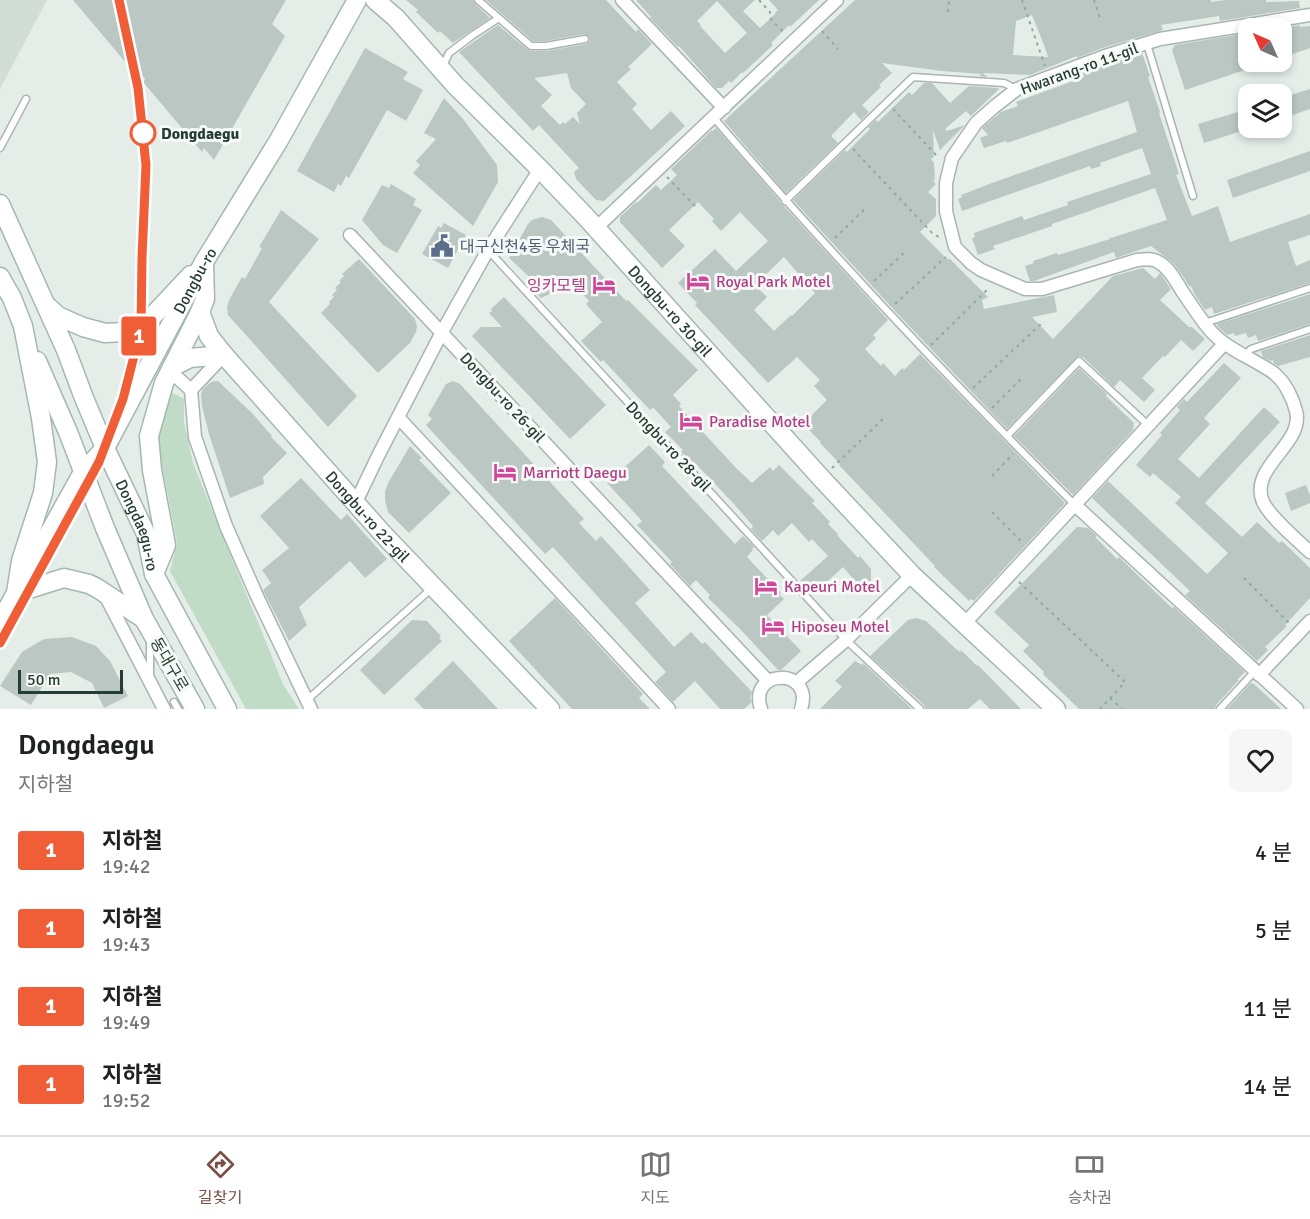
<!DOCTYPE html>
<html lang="ko">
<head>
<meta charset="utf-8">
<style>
  :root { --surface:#fff; --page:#f6f6f6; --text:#202124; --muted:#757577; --line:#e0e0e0; --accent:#794e44 }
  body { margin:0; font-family:Signika,"Noto Sans KR",sans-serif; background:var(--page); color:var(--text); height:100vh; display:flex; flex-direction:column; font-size:22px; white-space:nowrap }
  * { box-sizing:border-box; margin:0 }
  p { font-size:20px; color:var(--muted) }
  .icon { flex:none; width:33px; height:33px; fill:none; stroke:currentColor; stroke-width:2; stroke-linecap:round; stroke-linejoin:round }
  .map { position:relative; height:709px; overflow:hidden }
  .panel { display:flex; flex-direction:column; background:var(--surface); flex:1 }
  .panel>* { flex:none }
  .badge { padding:0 12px; border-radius:4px; font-size:21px; line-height:39px }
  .needle { width:39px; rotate:315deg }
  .buttons { position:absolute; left:1238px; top:18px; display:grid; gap:12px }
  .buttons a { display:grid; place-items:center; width:54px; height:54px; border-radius:12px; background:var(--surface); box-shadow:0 3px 9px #0003; font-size:30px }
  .scale { position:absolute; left:18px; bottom:15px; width:105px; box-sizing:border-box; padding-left:6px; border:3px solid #263d36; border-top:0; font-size:16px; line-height:21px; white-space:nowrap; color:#263d36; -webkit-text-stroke:4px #f6faf7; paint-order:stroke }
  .map>.badge { position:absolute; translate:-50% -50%; box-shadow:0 0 0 3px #fff }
  .round { display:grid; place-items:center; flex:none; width:63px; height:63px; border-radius:12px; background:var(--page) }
  .summary { display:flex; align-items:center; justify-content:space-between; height:102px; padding:0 18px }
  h1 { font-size:28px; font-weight:600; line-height:45px }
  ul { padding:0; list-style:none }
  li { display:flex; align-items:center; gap:18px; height:78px; padding:0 18px }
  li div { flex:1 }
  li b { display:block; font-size:22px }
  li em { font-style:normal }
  li .badge { min-width:66px; font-weight:700; text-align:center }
  .dock { display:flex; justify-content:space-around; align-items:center; height:84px; border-top:2px solid var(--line); background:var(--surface); font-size:16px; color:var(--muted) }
  .dock a { display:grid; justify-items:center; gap:3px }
  .dock .on { color:var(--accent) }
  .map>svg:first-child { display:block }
  .built { fill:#d3ddd8 }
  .green { fill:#c0dcc7 }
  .building { fill:#bbc7c2; fill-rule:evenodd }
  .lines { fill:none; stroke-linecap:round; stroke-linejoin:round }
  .lane-casing { stroke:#a8b5b0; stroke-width:9 }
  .street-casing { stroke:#a8b5b0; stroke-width:15 }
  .secondary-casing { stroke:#a5b8b0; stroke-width:21 }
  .path { stroke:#89ada1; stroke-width:2; stroke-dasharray:3 4.5; stroke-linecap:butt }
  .lane { stroke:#fff; stroke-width:6 }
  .street { stroke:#fff; stroke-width:12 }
  .secondary { stroke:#fff; stroke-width:18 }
  .line-casing { stroke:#fff; stroke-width:14 }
  .line { stroke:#ef5e37; stroke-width:9 }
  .stop-dot { fill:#fff; stroke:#ef5e37; stroke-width:3 }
  .labels { text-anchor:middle; stroke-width:6; stroke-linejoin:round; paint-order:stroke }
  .street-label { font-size:16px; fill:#263d36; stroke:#f6faf7 }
  .stop-label { font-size:16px; font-weight:bold; fill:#263d36; stroke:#f6faf7; text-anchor:start }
  .service-label { font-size:16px; fill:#4e5e75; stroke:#f6faf7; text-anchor:start }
  .hotel-label { font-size:16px; fill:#b23c85; stroke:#f6faf7; text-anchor:start }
</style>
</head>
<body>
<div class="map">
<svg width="1310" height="709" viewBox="0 0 1310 709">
  <rect width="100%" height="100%" fill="#e5ede9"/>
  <!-- built -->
  <path class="built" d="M0,0H47L0,89Z"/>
  <!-- green -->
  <path class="green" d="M171,392L184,399V422L193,463L283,684L299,709H246L170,571L177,543L157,440Z"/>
  <!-- building -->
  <path class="building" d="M73,0H286L272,24L285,36L214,160L204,148L202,152L143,82L145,79L129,61L127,64Z
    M406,0H473L475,4L490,18L453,43L440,31L438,33L416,12L418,10Z
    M486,0H606L636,32L638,29L652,44L628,67L631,69L617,82L637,104L632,109L651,130L671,111L685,126L604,201L596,200L576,179L574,172L579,168L539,125L533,131L459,52L498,25L528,50L531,51H547L586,44L590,41L589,36L584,34L546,41H533ZM567,73L571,88L586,104L577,113L580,124L573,117L565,124L563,122L560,125L541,106L552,95L534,78Z
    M636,0H755L743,11L760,28L776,13L775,12L778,10L769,0H819L790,27L789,25L771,43L773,45L743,73H741L731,83L729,81L722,88H716L679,46L678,47L650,18L651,17ZM717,1L747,33L725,53L700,26L701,25L697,21Z
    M855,0H1211V2L1225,0H1266V2L1299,1L1300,8L1220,21L1219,16L1161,25L1163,30L1102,48L1077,58V56L1030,75L983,73L987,77L979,76L982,74L942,71L882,63L892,73L879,85L881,87L862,105L869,112L861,120L854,112L831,136L838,143L786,193L724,121ZM1032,15L1044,45L1048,57L1013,55L1016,21Z
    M1300,25V27L1310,26V48L1281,58V28Z
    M1248,33V69L1185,90L1172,50L1175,45Z
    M365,48L408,72L403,79L423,90L406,121L387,110L349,178L346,176L341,186L338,184L334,192L297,171Z
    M1142,53L1150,76L1148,77L1160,112L1159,113L1179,174L1176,175L1192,216L1218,206L1230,242L1310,214V235L1288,242L1296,266L1310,260V283L1214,314L1212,307L1205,310L1195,295L1191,286H1189L1183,276L1173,263L1151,246L1116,258L1114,252L1034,281H1030L1025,266L1034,263L1033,261L1057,253L1058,255L1110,239L1109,236L1111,238L1167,220L1155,188L1052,224V226L993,246L995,249L978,255L972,238L975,237L974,233L1022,216L1024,220L1068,205L1067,202L1151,174L1142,148L1100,163L1101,166L1091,169L1090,166L962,211L958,199L962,197L961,195L992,183L1137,132L1128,101L1007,143L1006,141L984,148L980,138L988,135L982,128L1001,112L1018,106L1016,102L1084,77L1083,73Z
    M924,83H932L950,103L969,86L998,88L999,89L971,116L966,111L945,129L947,131L965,125L940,150L933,130L934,157L931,159L934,163L935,179L933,181L936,184L928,192L936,199V216L920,232L948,260L949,258L988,297L982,300L984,309L1054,295L1057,312L1032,317L1053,339L1113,276L1143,268L1155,279L1160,273L1171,289L1160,300L1189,327H1192L1205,339L1193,351L1181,340L1165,357L1163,356L1142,378L1155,390L1144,402L1120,380L1114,387L1083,357L1078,356L1007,429L895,311L793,200L845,150L847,152L870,129L868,127L876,120L878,122L909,92L912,95Z
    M1310,89V109L1281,119V98Z
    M444,98L463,119L497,165L498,182L473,226L413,173L420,165L416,161L436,139L424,133Z
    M1248,109V129L1204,143L1198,124Z
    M716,128L780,201L781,204L784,206L888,320L873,335L876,338L865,349L881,366L883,363L895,376L902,368L904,370L920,354L1065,503L974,601L971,599L969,601L934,567L935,566L839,465L840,464L820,443L821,442L803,424L827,400L814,386L820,380L797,357L768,383L695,305L697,303L678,283L715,249L736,271L768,241L740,212L721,231L712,221L714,219L698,202L669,230L685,246L662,268L620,222V217L636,202L637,203L656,185L661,190L677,175L671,169L712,130L713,131ZM784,257L815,293L792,316L791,315L774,331L754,310L767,297L755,285Z
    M1310,151V171L1233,198L1227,180Z
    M391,184L416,199L413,205L422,210L397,253L383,245L362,220L382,185L389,188Z
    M281,210L319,239L269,302L357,396L328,427L228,315L227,308L229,300L242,277L245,279L262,248L259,247Z
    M542,217L551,220L626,301L628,300L698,370L673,395L681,404L679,406L736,468L752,483L770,467L773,471L779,465L815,501L812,503L830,522L828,524L838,534L837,535L858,558L860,556L871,569V581L862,589L843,567L813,595L800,581L828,556L812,539L809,542L792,523L778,536L773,530L762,541L751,529L753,526L734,504L697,465L692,461L690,462L681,452L683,450L665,432L671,427L653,407L650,410L603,360L601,362L581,341L602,322L586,304L589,301L567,277L550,294L541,298L533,291L538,285L509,258L528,224L532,220Z
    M444,223L466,235L448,268L422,254L438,226L441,228Z
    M359,259L415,319L417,326L416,332L410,343L378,373L321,313L330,304L329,302L334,297L332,295L337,290L335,288L341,282L339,281L344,276L342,274Z
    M1310,294V324L1258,341L1256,335L1248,338L1246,333L1235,336L1234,333L1227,335L1218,327L1217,324Z
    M504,297L606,405L570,439L472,336L481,327H502L489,313L492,311L491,309Z
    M1310,335V357L1278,366L1274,363L1273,360L1270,361L1263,357L1261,351Z
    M1224,363L1241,378L1204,418L1210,424L1178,459L1199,478L1264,407L1280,422L1205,503L1242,537L1257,522L1279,543L1282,541L1310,568V598L1285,625L1287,626L1265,647L1268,650L1257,661L1185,595L1190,591L1092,498L1108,481L1207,574L1228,553L1175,503L1181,497L1153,473L1150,477L1136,465L1162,435L1160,433L1180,410L1177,407L1184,399L1187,402Z
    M1079,368L1107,394L1106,396L1134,423L1133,430L1073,495L1014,436Z
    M218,381L253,414L272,436L271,437L287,453L263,477L264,484L230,498L209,434L202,406L201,394L203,389L211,382Z
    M453,381L460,384L584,519L579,523L596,541L601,536L650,590L635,603L674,647L691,632L702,644L705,642L752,692L750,698L752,702L744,709H720L695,681L673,702L655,682L666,672L553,547L545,554L426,425L432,419L428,415L446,384Z
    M649,445L665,462L662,466L735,544L743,536L754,547L752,549L753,550L747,557L781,593L779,594L784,599L767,615L801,651L781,670H778L741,630L708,598L710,595L696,580L690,586L670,564L672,562L637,525L642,521L607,483Z
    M410,446L422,458L419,460L451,493L409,533L388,512L385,500V492L388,483Z
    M301,478L341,520L347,514L387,559L365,578L350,561L299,607L307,625L289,641L263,590L271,583L262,570L289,548L260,516Z
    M1306,485L1310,495V503L1291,511L1285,493Z
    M1077,527L1088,528L1097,536L1095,537L1117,559L1119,557L1172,608L1174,607L1245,672L1237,680H1239L1216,705L1215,709H1079L1043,674L1044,672L1023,651L1029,645L994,612Z
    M555,598L643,694L639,698L650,709H572L509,641Z
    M916,618L926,621L955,648L960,652L961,650L977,666L978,665L1021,709H990L980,699L968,709H925L924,705L870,656L908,620Z
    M412,620L427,621L441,636L439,638L442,641L384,695L360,670Z
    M72,637L96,646L110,661L128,696L104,708L92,683L71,672L50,674L31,705L0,686L22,652L44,639Z
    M453,661L498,709H424L414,699Z
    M855,661L862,665L863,663L912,709H820L842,687L835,681Z
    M1251,683L1254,684L1281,709H1227Z"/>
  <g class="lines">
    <!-- lane casing -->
    <g class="lane-casing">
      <path id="lane" d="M478,0L531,46H546L585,39
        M1147,44L1193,196
        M443,66L449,53L473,35L499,18
        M714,118C829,252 950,380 1075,505
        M0,148L26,99
        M785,201L913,77L1004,83L1016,89
        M488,250L846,640L920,709
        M1205,323L1310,288
        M1245,355L1251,349L1310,329
        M1007,436L1079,361L1148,425
        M150,674V643
        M307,700L431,589
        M174,702L178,709
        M1220,709L1255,671"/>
    </g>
    <!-- street casing -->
    <g class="street-casing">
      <path id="street" d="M622,0L724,108
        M1310,15L1160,39L1105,56L1017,89L994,107L976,123L952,158L946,183V211L955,247L971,263L981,270L1025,289H1042L1137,260C1145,259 1153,258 1160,263C1170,269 1176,281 1182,291C1191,304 1199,317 1209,329C1223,346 1243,354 1261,365C1266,368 1272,371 1276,375C1286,384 1293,399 1296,411C1305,444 1248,467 1263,502C1271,518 1296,539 1310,552
        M596,228L837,0
        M350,235L768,681
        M224,355L191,390L195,437L226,526L257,596L311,709
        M170,371L191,390
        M398,417L669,709
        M356,502L379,454L442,332L488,250L540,169
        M1075,505L1297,709
        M105,595L164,709
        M965,623L1224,344
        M1259,675L1310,621
        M796,683L846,640L912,575
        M761,709C747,668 815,667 801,709"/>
    </g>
    <!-- secondary casing -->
    <g class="secondary-casing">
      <g id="secondary">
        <path id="s1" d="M375,0L396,18L455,85L540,169L586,217L822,479L912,575L1056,709"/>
        <path id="s2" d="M0,204L66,350L84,398L105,448L146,534L154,574L227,709"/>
        <path d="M0,277L12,298L23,326L41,418L47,462L43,493L21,561L16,593L64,578L89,584L97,588L144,619"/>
        <path d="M47,306L58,316L83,327L105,333L124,332L147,322L191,275"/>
        <path id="s3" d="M200,312L209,336L224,355L383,534L550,709"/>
        <path d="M37,361L68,432L105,528L144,619L195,709"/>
        <path d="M172,367L190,358L224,355"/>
        <path d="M154,574L166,545L152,470L149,436L164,383L200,312L205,299L204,264"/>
        <path id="s4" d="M0,622L83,472L105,448L204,262L279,140L357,0"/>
      </g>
    </g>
    <!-- path -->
    <path class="path" d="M759,0L770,12V18L784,33
      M1022,0L1045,66
      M1094,0L1100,18
      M948,12L949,0
      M822,31L838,49
      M893,109L938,157
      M853,149L933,234L939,237
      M667,177L695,206
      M835,238L865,209
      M874,281L907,250
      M895,304L946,257
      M931,345L989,288
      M973,388L1044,321
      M992,408L1021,379
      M832,468L885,417
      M992,476L1013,454
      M992,512L1023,543
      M1244,578L1289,623
      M1019,582L1125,682L1100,709
      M1110,698L1122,709"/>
    <!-- lane -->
    <use href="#lane" class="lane"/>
    <!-- street -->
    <use href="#street" class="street"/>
    <!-- secondary -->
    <use href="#secondary" class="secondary"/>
  </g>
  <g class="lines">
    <!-- line casing -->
    <g class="line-casing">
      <path id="line" d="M0,643L99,462L123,399L141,329L142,258L146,165L138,88L119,0"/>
    </g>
    <!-- line -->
    <use href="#line" class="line"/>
  </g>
  <!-- icons -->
  <defs>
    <g id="civic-bare" transform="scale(1.8)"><path d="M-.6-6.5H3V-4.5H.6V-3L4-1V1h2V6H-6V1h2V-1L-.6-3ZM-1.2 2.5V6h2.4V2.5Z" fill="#5c6f8a" stroke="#f6faf7" stroke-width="2.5" paint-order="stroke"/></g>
    <g id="hotel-bare" transform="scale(1.8)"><path d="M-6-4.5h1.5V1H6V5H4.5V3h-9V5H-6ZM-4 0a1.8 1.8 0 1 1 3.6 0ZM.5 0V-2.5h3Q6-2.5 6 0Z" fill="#d1479c" stroke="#f6faf7" stroke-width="2.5" paint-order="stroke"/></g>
  </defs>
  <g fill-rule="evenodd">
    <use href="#civic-bare" x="442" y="246"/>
    <use href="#hotel-bare" x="698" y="281"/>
    <use href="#hotel-bare" x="604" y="285"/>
    <use href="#hotel-bare" x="691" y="421"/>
    <use href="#hotel-bare" x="505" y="472"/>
    <use href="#hotel-bare" x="766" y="586"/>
    <use href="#hotel-bare" x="773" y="626"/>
  </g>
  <!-- markers -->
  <circle class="stop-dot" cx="143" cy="133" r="12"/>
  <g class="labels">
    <!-- street labels -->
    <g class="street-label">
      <text transform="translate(1079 68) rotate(-20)" y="6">Hwarang-ro 11-gil</text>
      <text dy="6" stroke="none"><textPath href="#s4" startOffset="394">Dongbu-ro</textPath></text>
      <text dy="6" stroke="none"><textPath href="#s1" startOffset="429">Dongbu-ro 30-gil</textPath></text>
      <text transform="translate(503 397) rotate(47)" y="6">Dongbu-ro 26-gil</text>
      <text transform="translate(669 446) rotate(47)" y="6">Dongbu-ro 28-gil</text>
      <text dy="6" stroke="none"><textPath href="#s3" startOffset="266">Dongbu-ro 22-gil</textPath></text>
      <text dy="6" stroke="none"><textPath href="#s2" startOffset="350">Dongdaegu-ro</textPath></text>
      <text transform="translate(170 664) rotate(60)" y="6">동대구로</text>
    </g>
    <!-- stop labels -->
    <g class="stop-label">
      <text x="161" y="139">Dongdaegu</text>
    </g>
    <!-- service labels -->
    <g class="service-label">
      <text x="460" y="252">대구신천4동 우체국</text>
    </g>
    <!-- hotel labels -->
    <g class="hotel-label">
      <text x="716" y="287">Royal Park Motel</text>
      <text x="586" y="291" text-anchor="end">잉카모텔</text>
      <text x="709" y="427">Paradise Motel</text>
      <text x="523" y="478">Marriott Daegu</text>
      <text x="784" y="592">Kapeuri Motel</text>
      <text x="791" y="632">Hiposeu Motel</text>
    </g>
  </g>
</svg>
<div class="buttons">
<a><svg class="needle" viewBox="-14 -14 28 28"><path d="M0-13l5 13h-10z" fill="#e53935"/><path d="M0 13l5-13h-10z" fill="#757577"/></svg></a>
<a><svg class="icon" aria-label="layers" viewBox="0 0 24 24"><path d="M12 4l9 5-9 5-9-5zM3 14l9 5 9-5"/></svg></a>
</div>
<div class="scale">50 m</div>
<b class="badge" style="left:139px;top:336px;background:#ef5e37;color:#fff">1</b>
</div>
<section class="panel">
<div class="summary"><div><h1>Dongdaegu</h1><p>지하철</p></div><a class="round"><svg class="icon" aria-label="heart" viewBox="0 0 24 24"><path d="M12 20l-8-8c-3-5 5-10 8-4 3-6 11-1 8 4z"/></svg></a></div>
<ul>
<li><span class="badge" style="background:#ef5e37;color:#fff">1</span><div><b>지하철</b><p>19:42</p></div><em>4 분</em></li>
<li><span class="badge" style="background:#ef5e37;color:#fff">1</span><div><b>지하철</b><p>19:43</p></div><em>5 분</em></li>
<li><span class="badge" style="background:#ef5e37;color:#fff">1</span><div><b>지하철</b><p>19:49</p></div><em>11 분</em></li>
<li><span class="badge" style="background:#ef5e37;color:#fff">1</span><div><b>지하철</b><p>19:52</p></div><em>14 분</em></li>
</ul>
</section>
<nav class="dock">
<a class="on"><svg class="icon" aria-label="directions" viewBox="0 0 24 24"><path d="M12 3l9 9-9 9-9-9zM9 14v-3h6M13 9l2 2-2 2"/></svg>길찾기</a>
<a><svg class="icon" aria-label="map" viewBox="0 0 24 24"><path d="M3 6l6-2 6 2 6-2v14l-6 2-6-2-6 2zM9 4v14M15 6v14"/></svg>지도</a>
<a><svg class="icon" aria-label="tickets" viewBox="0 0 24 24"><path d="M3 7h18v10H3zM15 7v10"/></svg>승차권</a>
</nav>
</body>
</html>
